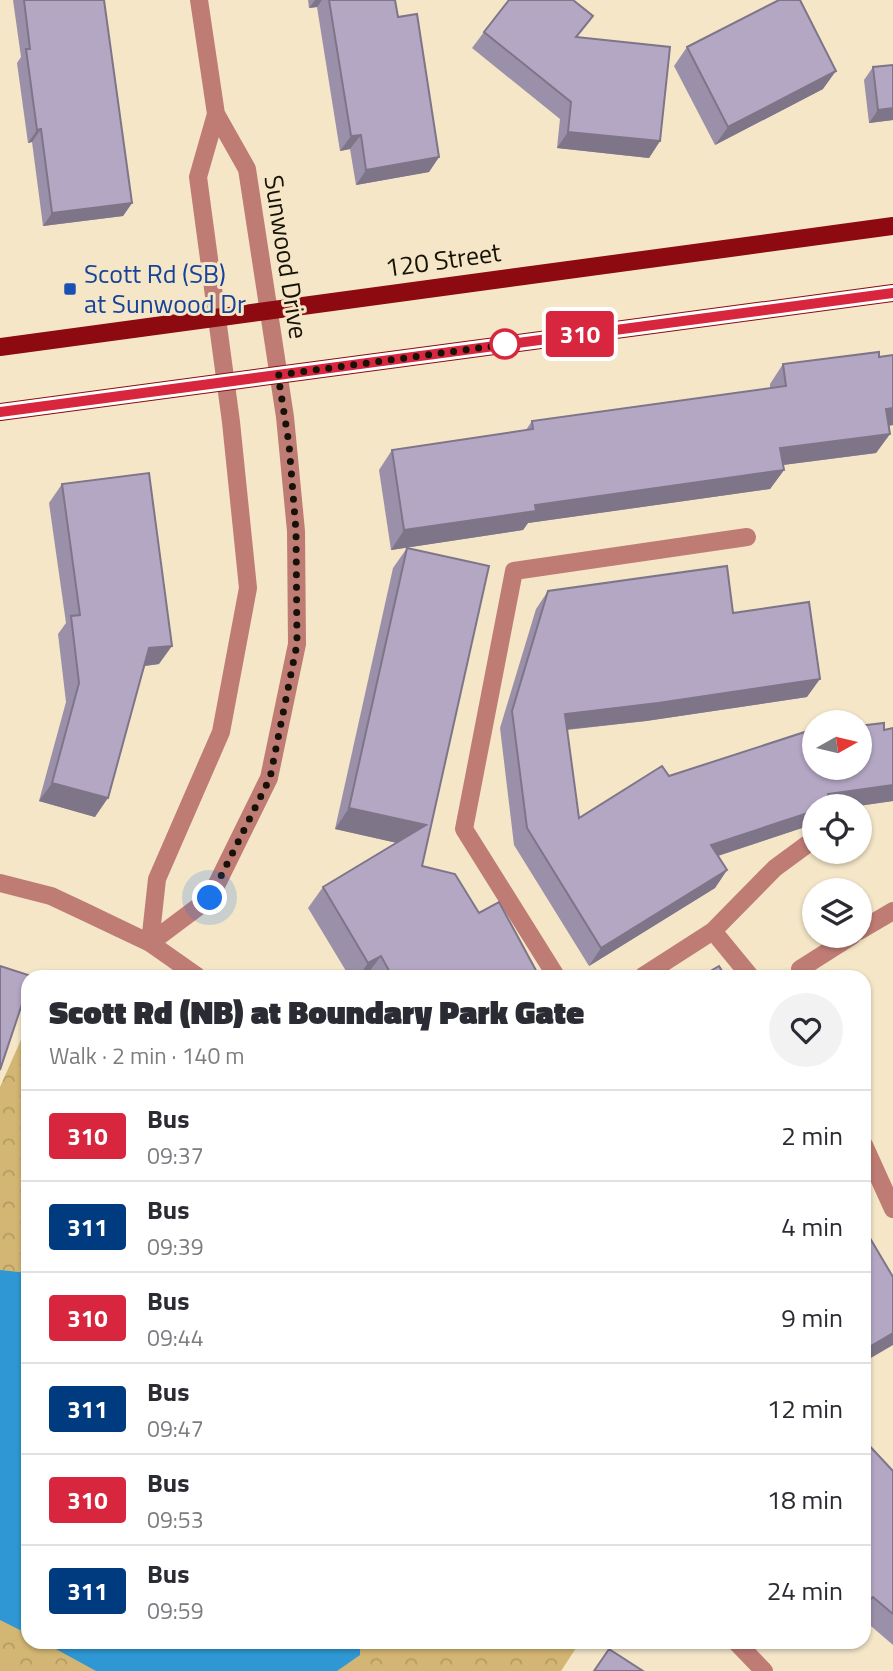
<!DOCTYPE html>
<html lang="en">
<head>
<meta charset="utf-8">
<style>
  :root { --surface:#fff; --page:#f2f2f3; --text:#2b2b33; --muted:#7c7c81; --line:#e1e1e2 }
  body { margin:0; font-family:"Titillium Web",sans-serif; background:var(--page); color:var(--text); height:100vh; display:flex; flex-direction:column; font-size:26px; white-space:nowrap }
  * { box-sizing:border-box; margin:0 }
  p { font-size:23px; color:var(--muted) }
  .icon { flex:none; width:38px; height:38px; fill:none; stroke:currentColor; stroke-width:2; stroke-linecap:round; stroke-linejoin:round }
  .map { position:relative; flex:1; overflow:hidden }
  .side { position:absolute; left:21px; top:970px; width:850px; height:679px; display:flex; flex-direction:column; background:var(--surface); border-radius:21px; box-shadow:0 2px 5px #0004 }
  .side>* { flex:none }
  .badge { padding:0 14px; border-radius:5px; font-size:24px; line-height:46px }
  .needle { width:46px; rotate:82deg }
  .buttons { position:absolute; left:802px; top:710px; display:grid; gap:14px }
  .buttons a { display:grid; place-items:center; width:70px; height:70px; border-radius:50%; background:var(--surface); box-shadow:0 2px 5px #0004; font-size:35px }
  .you { position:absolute; width:35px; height:35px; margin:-18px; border:5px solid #fff; border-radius:50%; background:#1a73e8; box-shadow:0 0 0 10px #1a73e833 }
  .map>.badge { position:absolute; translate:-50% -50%; box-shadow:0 0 0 4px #fff }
  .round { display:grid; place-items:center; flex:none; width:74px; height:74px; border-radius:37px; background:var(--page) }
  .summary { display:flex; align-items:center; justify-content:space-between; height:119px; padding:0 28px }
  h1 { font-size:33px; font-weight:800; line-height:52px }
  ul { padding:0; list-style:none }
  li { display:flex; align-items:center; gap:21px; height:91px; padding:0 28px; border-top:2px solid var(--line) }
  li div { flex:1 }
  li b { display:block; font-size:26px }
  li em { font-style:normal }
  li .badge { min-width:77px; font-weight:700; text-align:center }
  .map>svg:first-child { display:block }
  .park { fill:url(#park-crowns) }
  .water { fill:#2f98d4 }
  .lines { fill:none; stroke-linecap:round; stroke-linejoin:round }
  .minor { stroke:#bf7c74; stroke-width:18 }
  .major { stroke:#8d0a10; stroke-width:18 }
  .wall { fill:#9b90a9 }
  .shaded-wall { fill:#7e7589 }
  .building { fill:#b4a7c4; stroke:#7e7589; stroke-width:2 }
  .line-casing { stroke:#fff; stroke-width:16 }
  .line { stroke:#d7263d; stroke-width:10 }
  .walk { stroke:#171208; stroke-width:7; stroke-dasharray:0 12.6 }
  .transit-dot { fill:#1a4fb4; stroke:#f4e6c7; stroke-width:2.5 }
  .stop-dot { fill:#fff; stroke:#d7263d; stroke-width:3.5 }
  .labels { text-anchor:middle; stroke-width:6; stroke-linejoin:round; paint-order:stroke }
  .street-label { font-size:26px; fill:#171208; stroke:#f4e6c7 }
  .transit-label { font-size:26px; fill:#164399; stroke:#f4e6c7; text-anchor:start }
</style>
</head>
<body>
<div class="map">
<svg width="893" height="1671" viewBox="0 0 893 1671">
  <defs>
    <pattern id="park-crowns" width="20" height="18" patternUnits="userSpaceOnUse" patternTransform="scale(1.75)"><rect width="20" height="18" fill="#d3b673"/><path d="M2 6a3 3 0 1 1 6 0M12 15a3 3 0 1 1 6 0" fill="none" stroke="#b49b62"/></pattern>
  </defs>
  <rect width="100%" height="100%" fill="#f4e6c7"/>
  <!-- park -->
  <path class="park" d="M28,1024V1642H580L561,1671H0V1087Z"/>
  <!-- water -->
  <path class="water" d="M0,1270L28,1273V1634L0,1620Z
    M43,1642H360V1655L337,1671H96Z"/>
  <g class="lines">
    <!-- minor -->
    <path class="minor" d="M0,883L51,896L83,911L150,943L197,976
      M713,931L750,976
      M859,931L893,911
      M150,943L210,898L269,778L297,644L296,531L285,417L247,169L216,114L199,0
      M150,943L157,879L221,732L248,588L231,422L198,177L216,114
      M800,969L852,936
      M556,976L464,829L514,571L747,537
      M643,976L713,931L775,868L809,843
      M864,1145L893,1209
      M736,1642L764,1671"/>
    <!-- major -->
    <path class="major" d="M0,347L893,226
      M0,412L893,293"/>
  </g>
  <!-- wall -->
  <path class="wall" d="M13,0H104L132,203L123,216L43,226L32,142L28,143L17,63L21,57Z
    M308,0H395L398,17L439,157L429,172L356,185L350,149L340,151L317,7L309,8Z
    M484,32L578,37L660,141L649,158L557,148L560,119L472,48Z
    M687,47L823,89L715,145L674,66Z
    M873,67L893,120L869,123L864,80Z
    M893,355V425L889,426L890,434L876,453L783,465L784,470L770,489L528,523L523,530L391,550L379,470L392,450L526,430L532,421L770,388V384L783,364Z
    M62,484L159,664L145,666L95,817L39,801L66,702L58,634L66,623L49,503Z
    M407,548L422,866L479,913L539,976H349L308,908L323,887L397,843L335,829L393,568Z
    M548,591L733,613L807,697L646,721L567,730L579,818L669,776L814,768L884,730L893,728V801L851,807H814V824L718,856L727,870L715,888L589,966L514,845L500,728L536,609Z
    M864,1440L893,1471V1645L864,1620Z"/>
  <!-- shaded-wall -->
  <path class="shaded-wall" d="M315,0H322L317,7L309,8Z
    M836,71L823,89L715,145L728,127Z
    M893,108V120L869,123L878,110Z
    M41,129L32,142L28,143L37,130Z
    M568,132L660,141L649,158L557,148Z
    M361,135L350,149L340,151L351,136Z
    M439,157L429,172L356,185L366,170Z
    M132,203L123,216L43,226L52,213Z
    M893,408V425L873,428L886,409Z
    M890,434L876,453L767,467L780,448Z
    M784,470L770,489L528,523L523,530L391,550L404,530L535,505Z
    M172,646L159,664L136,667L149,648Z
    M820,679L807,697L646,721L552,731L565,714Z
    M52,783L108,798L95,817L39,801Z
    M893,785V801L851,807H819L828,794Z
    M349,808L426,825L411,846L335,829Z
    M814,811V824L699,862L711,845Z
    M727,870L715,888L589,966L601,948Z
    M381,956L366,976H359L368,963Z
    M893,1333V1345L864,1362V1350Z"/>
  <!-- building -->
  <path class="building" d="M24,0H104L132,203L52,213L41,129L37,130L26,49H30Z
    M329,0H395L398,17L417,14L439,157L366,170L361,135L351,136Z
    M509,0H573L593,16L576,37L670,47L660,141L568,132L571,102L484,32Z
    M779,0H800L836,71L728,127L687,47Z
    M893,65V108L878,110L873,67Z
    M879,352V357L893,355V408L886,409L890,434L780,448L784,470L535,505L536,511L404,530L392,450L533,429L532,421L786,386L783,364Z
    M149,473L172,646L149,648L108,798L52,783L79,683L71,616L80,615L62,484Z
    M407,548L489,566L422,866L455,874L479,913L499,902L539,976H392L381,956L368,963L323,887L426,825L349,808Z
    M727,566L733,613L809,602L820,679L658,703L565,714L579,818L662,766L669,776L814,729V768H859V726L884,723V730L893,728V785L828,794L832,805L826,807H814V811L711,845L727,870L601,948L527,828L512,711L548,591Z
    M0,966L31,976H28V986L0,1070Z
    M719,966L725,976H702Z
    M864,1228L893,1277V1333L864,1350Z
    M864,1440L893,1471V1614L873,1597L864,1605Z
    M609,1649L643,1671H594Z"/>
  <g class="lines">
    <!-- line casing -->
    <g class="line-casing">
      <path id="line" d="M0,412L893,293"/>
    </g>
    <!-- line -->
    <use href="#line" class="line"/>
    <!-- walk -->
    <path class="walk" d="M210,898L270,778L297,644L296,531L289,444L278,375L509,344H505"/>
  </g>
  <!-- markers -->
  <rect class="transit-dot" x="63" y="282" width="14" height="14" rx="3.5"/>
  <circle class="stop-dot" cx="505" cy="344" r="14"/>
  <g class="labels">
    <!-- street labels -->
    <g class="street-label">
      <text transform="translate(286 257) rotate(81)" y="9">Sunwood Drive</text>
      <text transform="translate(443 260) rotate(-8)" y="9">120 Street</text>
    </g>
    <!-- transit labels -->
    <g class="transit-label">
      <text x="84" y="283">Scott Rd (SB)<tspan x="84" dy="30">at Sunwood Dr</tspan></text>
    </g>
  </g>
</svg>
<div class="buttons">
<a><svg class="needle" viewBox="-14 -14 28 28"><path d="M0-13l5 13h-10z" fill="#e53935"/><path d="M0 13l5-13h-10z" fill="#7c7c81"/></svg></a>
<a><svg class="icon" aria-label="locate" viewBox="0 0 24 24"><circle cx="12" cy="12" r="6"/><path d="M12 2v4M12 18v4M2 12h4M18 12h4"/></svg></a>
<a><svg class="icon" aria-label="layers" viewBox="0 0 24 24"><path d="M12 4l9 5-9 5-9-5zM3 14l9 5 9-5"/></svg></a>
</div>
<div class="you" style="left:210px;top:898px"></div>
<b class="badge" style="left:580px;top:334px;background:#d7263d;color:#fff">310</b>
<section class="side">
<div class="summary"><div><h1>Scott Rd (NB) at Boundary Park Gate</h1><p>Walk · 2 min · 140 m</p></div><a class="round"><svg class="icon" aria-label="heart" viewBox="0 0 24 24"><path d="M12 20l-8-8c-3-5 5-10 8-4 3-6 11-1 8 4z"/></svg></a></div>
<ul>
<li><span class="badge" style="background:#d7263d;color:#fff">310</span><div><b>Bus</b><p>09:37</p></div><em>2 min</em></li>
<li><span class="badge" style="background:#003b80;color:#fff">311</span><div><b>Bus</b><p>09:39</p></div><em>4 min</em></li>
<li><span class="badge" style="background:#d7263d;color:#fff">310</span><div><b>Bus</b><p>09:44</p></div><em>9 min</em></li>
<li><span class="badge" style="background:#003b80;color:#fff">311</span><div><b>Bus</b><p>09:47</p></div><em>12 min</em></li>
<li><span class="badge" style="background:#d7263d;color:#fff">310</span><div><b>Bus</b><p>09:53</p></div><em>18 min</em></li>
<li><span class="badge" style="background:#003b80;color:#fff">311</span><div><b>Bus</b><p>09:59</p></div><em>24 min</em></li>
</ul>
</section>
</div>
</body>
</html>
